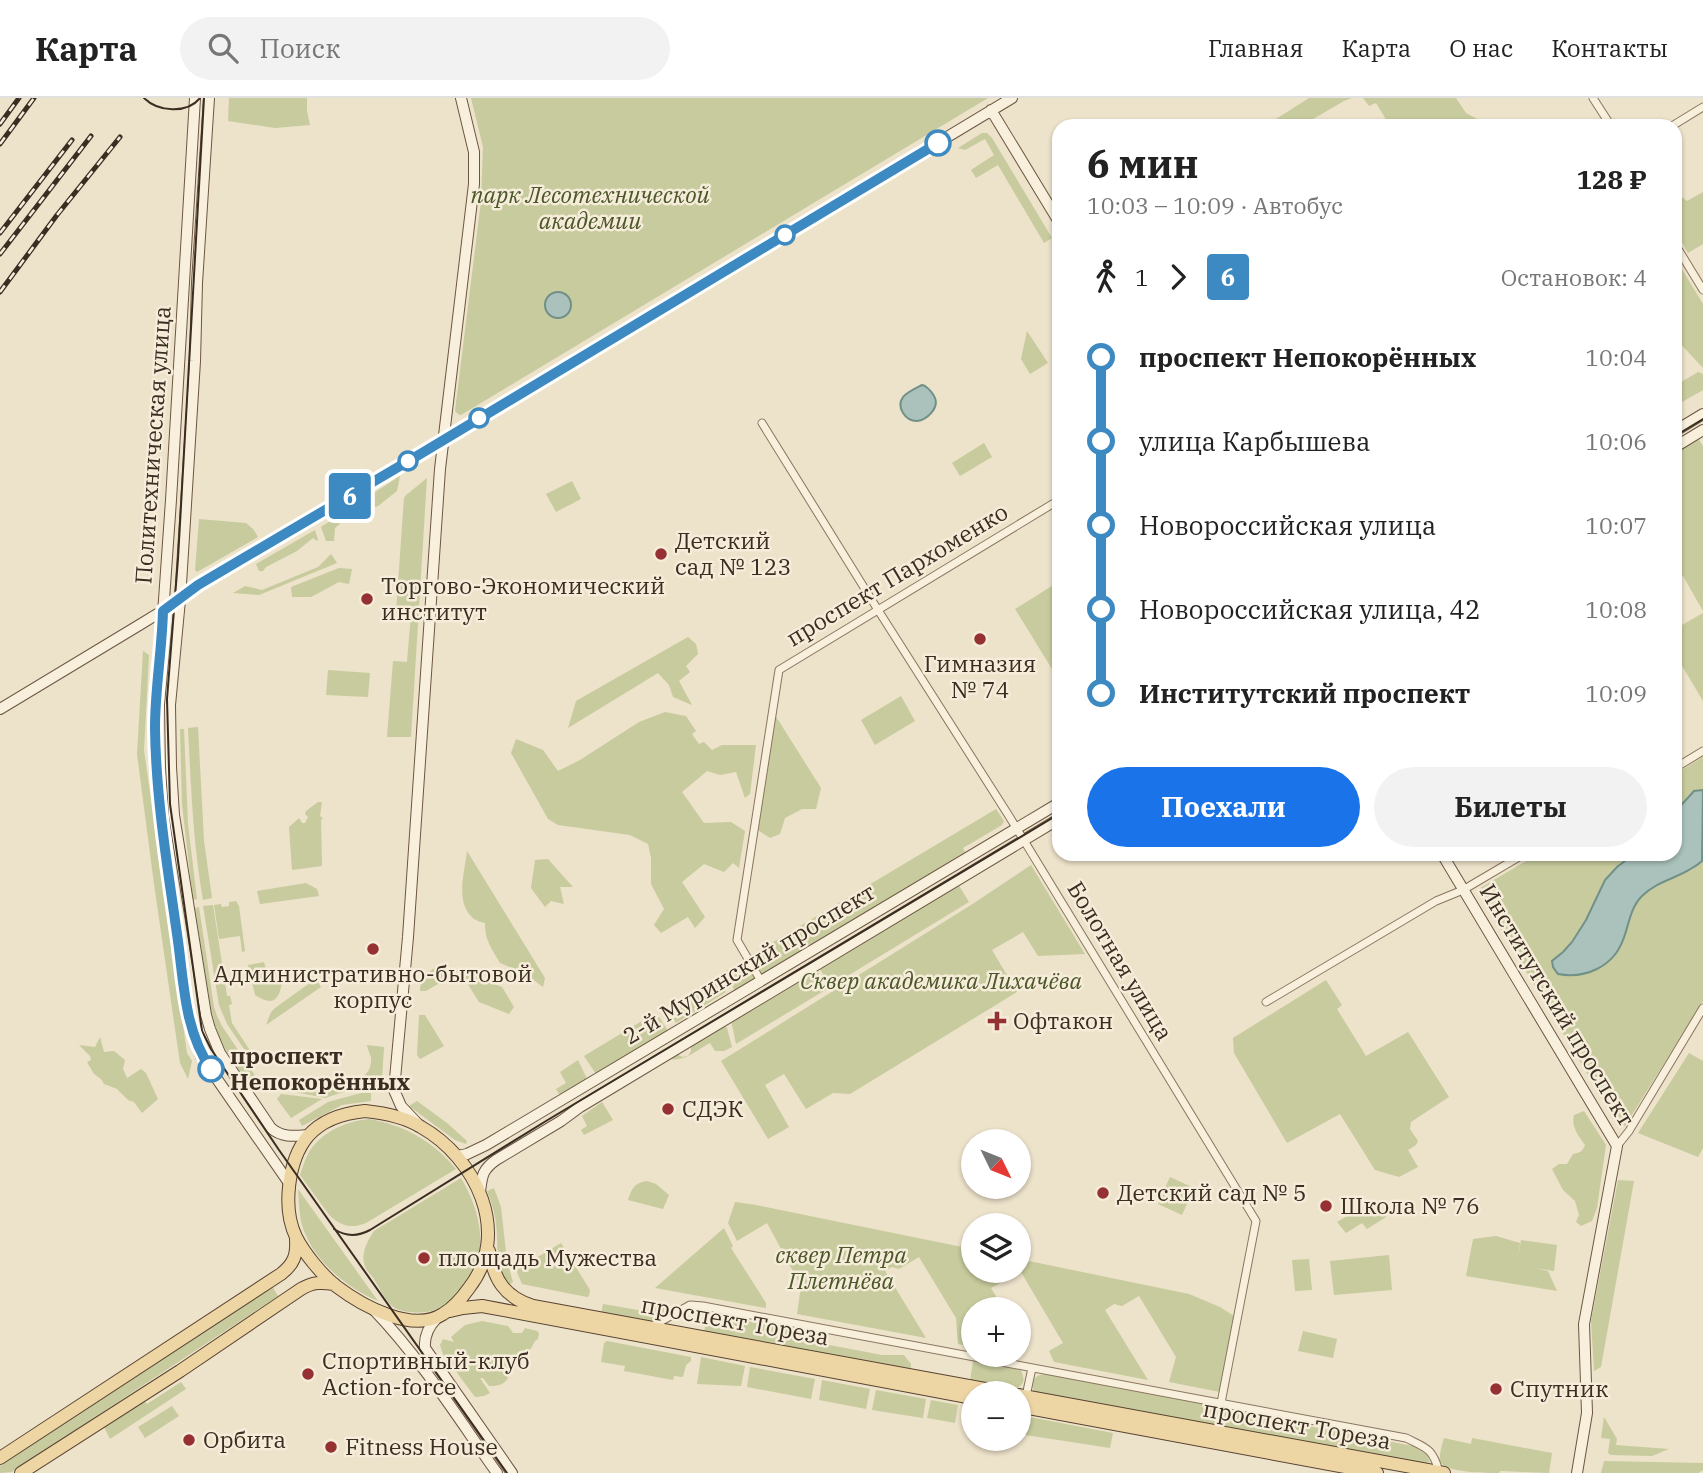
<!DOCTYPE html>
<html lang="ru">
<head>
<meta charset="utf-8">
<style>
  :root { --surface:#fff; --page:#f2f2f2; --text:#222; --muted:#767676; --line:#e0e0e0; --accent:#1a73e8 }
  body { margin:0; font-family:"IBM Plex Serif",serif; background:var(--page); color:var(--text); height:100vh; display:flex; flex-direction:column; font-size:26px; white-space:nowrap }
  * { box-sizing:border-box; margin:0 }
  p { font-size:23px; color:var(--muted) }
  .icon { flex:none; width:38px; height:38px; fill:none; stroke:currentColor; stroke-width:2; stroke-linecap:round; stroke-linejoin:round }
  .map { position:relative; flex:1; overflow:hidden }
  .panel { position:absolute; left:1052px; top:21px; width:630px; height:742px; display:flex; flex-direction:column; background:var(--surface); border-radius:21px; box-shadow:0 2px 5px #0004 }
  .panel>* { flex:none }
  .badge { padding:0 14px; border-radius:5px; font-size:24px; line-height:46px }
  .needle { width:46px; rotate:133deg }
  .tools { position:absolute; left:961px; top:1031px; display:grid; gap:14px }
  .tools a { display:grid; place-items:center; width:70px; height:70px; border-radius:50%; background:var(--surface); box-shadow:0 2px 5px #0004; font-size:35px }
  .map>.badge { position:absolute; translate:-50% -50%; box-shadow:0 0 0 4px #fff }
  .legs { display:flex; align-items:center; gap:10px; height:77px; padding:0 35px; font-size:23px }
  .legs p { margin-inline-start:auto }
  .summary { display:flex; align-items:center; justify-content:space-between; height:119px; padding:0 35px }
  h1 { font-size:38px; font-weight:700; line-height:52px }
  .primary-button { display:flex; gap:14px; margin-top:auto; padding:14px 35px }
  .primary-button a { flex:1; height:80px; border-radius:42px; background:var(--accent); color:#fff; font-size:28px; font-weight:700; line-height:80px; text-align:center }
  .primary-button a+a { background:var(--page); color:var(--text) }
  ul { padding:0 35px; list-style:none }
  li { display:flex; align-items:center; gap:24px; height:84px; font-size:26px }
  li i { display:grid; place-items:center; width:10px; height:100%; margin:0 9px; background:currentColor }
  li i::after { content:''; width:18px; height:18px; margin:-9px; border:5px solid; border-radius:50%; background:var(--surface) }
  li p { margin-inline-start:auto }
  li:first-child i { background:linear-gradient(#0000 50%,currentColor 0) }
  li:last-child i { background:linear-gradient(currentColor 50%,#0000 0) }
  header { display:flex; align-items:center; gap:42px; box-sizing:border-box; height:98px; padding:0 35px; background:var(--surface); border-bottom:2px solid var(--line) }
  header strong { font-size:33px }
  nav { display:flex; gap:38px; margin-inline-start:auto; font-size:24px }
  .search { width:490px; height:63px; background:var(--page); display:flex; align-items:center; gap:18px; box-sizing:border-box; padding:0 24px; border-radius:38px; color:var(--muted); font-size:26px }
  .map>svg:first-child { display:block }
  .green { fill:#c7cb9d }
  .water { fill:#aac2bb; stroke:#719088; stroke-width:2 }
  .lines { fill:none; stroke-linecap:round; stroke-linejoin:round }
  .street-casing { stroke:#89755f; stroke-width:9 }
  .secondary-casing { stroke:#6b5642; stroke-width:12 }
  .primary-casing { stroke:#584332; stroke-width:14 }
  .street { stroke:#f8f0dd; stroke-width:7 }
  .secondary { stroke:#f8f0dd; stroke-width:10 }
  .primary { stroke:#eed6a4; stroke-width:12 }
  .tram { stroke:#3b2d21; stroke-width:2 }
  .rail-casing { stroke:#3b2d21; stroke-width:5 }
  .rail { stroke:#f5ecd9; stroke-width:2.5; stroke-dasharray:8; stroke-linecap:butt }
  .line-1-casing { stroke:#fff; stroke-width:16 }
  .line-1 { stroke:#3d8ac2; stroke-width:10 }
  .stop-1-dot { fill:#fff; stroke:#3d8ac2; stroke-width:3.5 }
  .poi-dot { fill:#963133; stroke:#f5ecd9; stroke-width:2.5 }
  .labels { text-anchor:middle; stroke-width:5; stroke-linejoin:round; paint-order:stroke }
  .park-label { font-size:23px; font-style:italic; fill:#4b5629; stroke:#f5ecd9 }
  .street-label { font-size:23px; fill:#3b2d21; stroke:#f5ecd9 }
  .poi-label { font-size:23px; fill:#3b2d21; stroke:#f5ecd9; text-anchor:start }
  .stop-label { font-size:23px; font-weight:bold; fill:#3b2d21; stroke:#f5ecd9; text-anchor:start }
</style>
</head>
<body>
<header>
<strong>Карта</strong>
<div class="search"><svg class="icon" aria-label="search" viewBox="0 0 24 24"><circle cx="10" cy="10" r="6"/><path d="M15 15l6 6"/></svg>Поиск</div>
<nav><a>Главная</a><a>Карта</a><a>О нас</a><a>Контакты</a></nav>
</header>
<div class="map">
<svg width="1703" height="1375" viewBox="0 0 1703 1375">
  <rect width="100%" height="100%" fill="#ede2ca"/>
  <!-- green -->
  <path class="green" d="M229,0H307V13L310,27L275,30L228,23Z
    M471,0H988L461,317L458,316L455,313L481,103L483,49Z
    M1309,0H1352L1344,3L1301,28H1265Z
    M1363,0H1456L1466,15L1479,22L1482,28H1453L1449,24L1444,28H1390L1376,5L1369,8Z
    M982,35H987L992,40L1052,140L1044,145L998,67L976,80L971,72L994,57L985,41L965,52L958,50Z
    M1703,94V146L1688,155L1675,133V102L1681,98L1687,103Z
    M1680,168L1703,206V270L1675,240V171Z
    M1027,233L1048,265L1030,276L1021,261Z
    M1698,274L1703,276V292L1675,308V283L1678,286Z
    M1697,339L1703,348V513L1683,478L1675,483V353Z
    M984,345L992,359L960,378L952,365Z
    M400,378L397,393L378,408L360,414L342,424L335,430L334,443H326L321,429Z
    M427,380L411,639H387L393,563L407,564L411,516L396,514L404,400L405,398Z
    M572,383L581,401L556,414L546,396Z
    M199,421L246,425L253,431L258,439L197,474L195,472Z
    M315,432L318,442L317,443L313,440L297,453L266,469L263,473H259L256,466Z
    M331,456L337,465L259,497L233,495L245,488L262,492L318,469Z
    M339,470L352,471L349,486L339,484L311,499H292L291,489Z
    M1055,486L1059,492V566L1052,571L1015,511Z
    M1703,515V603L1675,556V531Z
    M688,539L696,546L698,556L686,568L690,574L679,583L692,607L673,599L669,587L658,575L568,630L576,603Z
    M143,553L149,557L144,652L187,955L192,963L188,981L180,965L154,786L137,656Z
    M328,572L370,575L368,599L326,597Z
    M901,598L915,623L875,647L861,622Z
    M665,614L686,618L696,633L692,636L699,646L704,644L712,652L722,647H756L750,696L745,700L736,674L720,677L707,673L682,694L704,725L731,724L745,733L739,770L733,765L724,774L704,766L682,784L705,819L695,830L688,819L661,835L654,827L664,811L651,786V760L648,746L630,737L558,727L548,721L511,655L516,641L543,652L558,673L580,662L639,624Z
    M775,617L821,690L816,711H802L785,720L780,736L770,740L758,732Z
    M198,629L204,743L212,800L203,802C193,745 191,688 188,630Z
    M180,631H184L188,726L197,801L193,802L182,706Z
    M1703,659V692L1694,693L1675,714V676Z
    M318,704H322L320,718L323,720L321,722L322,768L292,772L289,729L299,720L302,725H305L308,719L305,716L306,713Z
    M996,711L1004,723L1002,727L963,750L965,754L761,877L750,858Z
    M467,753L545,880L543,889L524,875L500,865C491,849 485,843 485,825C481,824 477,823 474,821C454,805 465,774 467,753Z
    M1538,756H1634C1628,760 1621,764 1616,769C1613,773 1610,778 1607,783C1589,811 1579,842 1552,863L1569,878L1587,876L1613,859L1622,844L1633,810L1642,798L1671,779L1692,772L1702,763L1703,760V903L1625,1028L1618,1027L1477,792Z
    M548,761L573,789H560L564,806L551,803L545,809L531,790L535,762Z
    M1031,767L1085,856L1038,858L1023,834L992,852L1017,894L850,996L833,995L806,1011L784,976L765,987L789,1029L768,1041L721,963L971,807Z
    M306,785L317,791L319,798L260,806L257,793Z
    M958,786L969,804L831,888L819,870Z
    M236,803L239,808L245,853L242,854L240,838L219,841L214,807L221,806L222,809L229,808V804Z
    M213,807L227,898H230L232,906L229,907L232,925L253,957L246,954L227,926L219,907L203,808Z
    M199,809L214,909L217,918L222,928L262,988L253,993L225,951L217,933L211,911L195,810Z
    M744,862L755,880L735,893L724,874Z
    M264,864L269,883L274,886L282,884C279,904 272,908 255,897L248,867Z
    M442,867L450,872H458L502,889L514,909L509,916L479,904L464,880L461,881L455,876L426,893H420L421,881L433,871Z
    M816,871L827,891L736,946L731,922Z
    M717,879L726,894L676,925L669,914L674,911L672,906Z
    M314,882L318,884L321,889L266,927L271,914L275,910Z
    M1326,882L1342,907L1337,911L1366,958L1408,934L1449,999L1411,1024L1410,1031L1418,1043L1416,1047L1408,1052L1418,1069L1399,1079L1375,1072L1340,1016L1287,1045L1234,955L1233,940Z
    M419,917H425L444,948L420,961L417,957Z
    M650,918L653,923L659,919L668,933L596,976L584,958Z
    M724,927L727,930L732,949L724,953H715L710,945C696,952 686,964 669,961L677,956L682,959L688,958L691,953V948Z
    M100,939L104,954L114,953L125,962L123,971L127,980L141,971L146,975L158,1001L142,1015L134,1004L128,1002L117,991L104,986L101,981L94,976L87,964L91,962L90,958L79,947L95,949Z
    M367,947L384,949L382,981L378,988L356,990L325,1000L285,992L280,984L286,981L289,988L300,985L302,987L327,978C344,990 373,984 371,959C370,957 367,949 367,947Z
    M1689,955L1703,963V1050L1698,1059L1638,1035Z
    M578,962L587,981L568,993L559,996L556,991L566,985L560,974Z
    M361,995H371V1003L342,1007L302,1028L299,1022L328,1004Z
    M281,996L322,1001L291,1020L277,1001Z
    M417,1003L447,1025L467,1043L466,1046L455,1042L409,1008Z
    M602,1004L613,1022L584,1037L581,1032L587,1028L582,1018Z
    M1584,1013L1606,1047L1597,1110L1592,1123L1581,1128L1576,1124L1579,1117L1575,1103L1563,1092L1552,1071L1559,1066H1567L1573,1056C1580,1055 1583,1053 1585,1047C1578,1037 1571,1029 1574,1017Z
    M369,1021C404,1027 433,1043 456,1071L366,1125C352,1131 341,1128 330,1118L300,1077C303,1068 306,1058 311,1051C324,1033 347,1023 369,1021Z
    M1170,1079L1194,1090L1182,1117L1158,1106Z
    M461,1080C475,1104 485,1133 478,1162C470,1190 443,1219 412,1214C406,1214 397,1212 392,1208C385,1202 379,1189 374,1181C371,1177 366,1172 365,1168C360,1156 368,1142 374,1133Z
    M1618,1082L1634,1083L1601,1269L1594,1273L1591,1223Z
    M647,1083L656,1086L669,1097L663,1111L628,1102C632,1090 634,1085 647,1083Z
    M494,1090L501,1109L507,1163L513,1184L508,1187C494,1164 499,1151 496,1126C495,1114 491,1104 487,1093Z
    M298,1091L378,1203C347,1190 314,1163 303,1130C299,1118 299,1104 298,1091Z
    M735,1104L756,1107L972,1151L970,1159L973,1160V1172H1018L1019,1161L1189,1196L1220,1209L1234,1218L1220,1294L1169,1284L1176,1259L1139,1198L1122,1208L1114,1206L1105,1212L1148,1282L1054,1264L1049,1253L1063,1245L1021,1174L991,1190L1004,1211H973V1249L958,1246L956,1220L919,1159L899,1171L892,1169L885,1173L926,1240L797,1216L801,1188L767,1125L737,1143L728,1125Z
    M1379,1108L1386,1119L1367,1131L1362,1125L1346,1135L1337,1124L1347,1118H1362Z
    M724,1130L733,1148L731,1150L766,1205V1210L655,1190Z
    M1496,1138L1520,1145L1518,1160L1521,1142L1557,1147L1554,1173L1534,1170L1548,1173L1557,1193L1466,1178L1473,1141Z
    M561,1145L590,1192L589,1198L587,1199L522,1186L516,1172Z
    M1389,1157L1392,1192L1334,1197L1330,1163Z
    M1309,1161L1312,1192L1295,1193L1292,1162Z
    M272,1188L278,1198L12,1374L0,1375V1368Z
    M603,1206L638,1212L661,1208L669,1215L650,1225L601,1216Z
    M707,1216L790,1231L819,1245L882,1257H904L911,1266V1273L704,1235Z
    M482,1223L508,1228L513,1235H522L525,1230L537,1233L539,1235L538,1241L535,1243L530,1252L506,1275L508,1280C504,1287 498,1288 489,1288L483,1280H480L490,1295L484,1298L475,1299L443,1256L440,1247L443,1241L454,1244L451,1239L465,1227Z
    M1303,1233L1337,1241L1333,1260L1298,1253Z
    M607,1243L691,1259V1263L686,1267L683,1279L674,1278L673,1282L624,1273L625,1268L601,1264L604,1245Z
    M701,1259L745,1268L741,1288L697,1286Z
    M973,1263L1021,1272C1025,1283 1025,1285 1015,1292L970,1284Z
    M750,1269L815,1281L811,1301L747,1289Z
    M1046,1276L1134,1291L1261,1319L1413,1348L1427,1357L1430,1364L1421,1366L1035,1296L1031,1286C1035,1278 1038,1277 1046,1276Z
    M822,1282L870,1291L866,1311L819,1302Z
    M181,1284L186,1291L110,1341L104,1329L144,1303L147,1306Z
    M876,1292L926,1301L923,1320L872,1312Z
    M931,1302L958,1307L955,1325L927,1320Z
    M172,1308L179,1318L145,1340L138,1329Z
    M1019,1317L1113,1335L1110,1350L1019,1336Z
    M1604,1319L1617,1341L1616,1347L1669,1351L1652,1358L1611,1357L1608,1355L1610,1341L1601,1340Z
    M1444,1340L1471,1346L1472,1340L1552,1355L1549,1375L1500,1373L1499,1375C1486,1375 1444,1375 1440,1363C1439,1356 1442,1347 1444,1340Z
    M1604,1363L1703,1365V1372L1698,1375H1601Z"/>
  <!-- water -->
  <path class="water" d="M545 207a13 13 0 1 1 26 0a13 13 0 1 1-26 0Z
    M922,287L925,288C929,291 933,295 935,300C939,310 927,322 917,323C905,323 896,309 903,299C907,294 916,290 922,287Z
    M1703,692L1702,763C1685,779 1659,781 1642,798C1630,810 1629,827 1623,842C1613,869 1585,881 1558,876L1553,869L1552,863L1563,854L1572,844L1586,822L1605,782L1617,769L1634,756H1675V714L1694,693Z"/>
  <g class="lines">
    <!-- street casing -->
    <g class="street-casing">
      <path id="street" d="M1593,0L1611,28
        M1672,28L1703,9
        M1675,146L1703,192
        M762,325L878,512L1009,718L1256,1123L1221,1305
        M1675,670L1703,653
        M761,883L737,842L779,572L1059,402
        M1266,904L1436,803L1463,792L1524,756
        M1617,1048L1629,1033L1703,910
        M651,1229L690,1207L703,1208L1406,1340C1426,1350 1433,1350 1439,1374
        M1026,1298L1032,1270"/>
    </g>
    <!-- secondary casing -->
    <g class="secondary-casing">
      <path id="secondary" d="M195,0L171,402L155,630L157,684L161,725L185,899L193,937L201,958L289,1085
        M209,0L197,185L195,263L180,502L170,607L171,669L174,717L206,917L210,931L220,955L271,1030C282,1040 295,1038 309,1037
        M991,12L1059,124
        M1675,333L1703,316
        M1675,349L1703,332
        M0,611L141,526L180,502L198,487L422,355L1012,0
        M1442,756L1617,1048L1584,1226L1587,1315L1577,1375
        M418,1026L401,1008L394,992L408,839L440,371L474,86V54L461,0
        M458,1058L467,1056L486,1047L1059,705
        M480,1094C482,1078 482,1072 496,1062L561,1023L580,1009L1059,721
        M374,1212C421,1261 458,1320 497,1375
        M437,1220C428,1229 424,1238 425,1250L512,1375"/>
    </g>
    <!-- primary casing -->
    <g class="primary-casing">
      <path id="primary" d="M365,1013C384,1015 405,1019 421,1029C476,1060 512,1135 469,1190C462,1200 453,1210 443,1216C412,1236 361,1207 336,1188C322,1177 304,1155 296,1139C282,1110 288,1062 308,1038C322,1022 345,1015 365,1013Z
        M489,1153C494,1181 504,1199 533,1208L1007,1295
        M450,1213L463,1210L482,1208L973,1300
        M1018,1297L1444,1375
        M1018,1308L1377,1375
        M0,1360L281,1176C294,1166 297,1157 296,1141
        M21,1375L180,1273L301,1191C313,1184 321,1184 334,1186"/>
    </g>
    <!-- street -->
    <use href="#street" class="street"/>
    <!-- secondary -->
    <use href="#secondary" class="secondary"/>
    <!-- primary -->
    <use href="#primary" class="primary"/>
    <!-- tram -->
    <path class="tram" d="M144,0C158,14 187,16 200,0
      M204,0L178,461L167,601L170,706L202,933L211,951L279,1052L507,1375
      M1675,338L1703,321
      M334,1131C346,1139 357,1139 370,1132L546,1023L1059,716"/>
    <!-- rail casing -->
    <g class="rail-casing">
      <path id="rail" d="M0,26L19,0
        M0,46L34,0
        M0,135L72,42
        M0,156L91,38
        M0,194L57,117L120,39"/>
    </g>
    <!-- rail -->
    <use href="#rail" class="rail"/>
  </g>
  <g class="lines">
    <!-- line-1 casing -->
    <g class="line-1-casing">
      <path id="line-1" d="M211,971C185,934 184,887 178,843C168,772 156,702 155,630C155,591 162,552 163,513L198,487L422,355L938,45"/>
    </g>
    <!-- line-1 -->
    <use href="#line-1" class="line-1"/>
  </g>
  <!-- markers -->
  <g class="stop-1-dot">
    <circle cx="938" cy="45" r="12"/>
    <circle cx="785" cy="137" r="9"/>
    <circle cx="479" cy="320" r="9"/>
    <circle cx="408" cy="363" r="9"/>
    <circle cx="211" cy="971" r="12"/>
  </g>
  <g class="poi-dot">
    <circle cx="661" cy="456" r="7"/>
    <circle cx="367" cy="501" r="7"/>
    <circle cx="980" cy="541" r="7"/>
    <circle cx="373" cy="851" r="7"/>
    <path d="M993.5 912.5h7v7h7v7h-7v7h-7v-7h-7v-7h7z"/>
    <circle cx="668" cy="1011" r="7"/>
    <circle cx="1103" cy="1095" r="7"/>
    <circle cx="1326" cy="1108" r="7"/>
    <circle cx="424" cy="1160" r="7"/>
    <circle cx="308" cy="1276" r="7"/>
    <circle cx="1496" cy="1291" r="7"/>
    <circle cx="189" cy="1342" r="7"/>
    <circle cx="331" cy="1349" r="7"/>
  </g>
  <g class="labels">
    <!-- park labels -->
    <g class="park-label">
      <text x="590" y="105">парк Лесотехнической<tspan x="590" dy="26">академии</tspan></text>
      <text x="941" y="891">Сквер академика Лихачёва</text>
      <text x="841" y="1165">сквер Петра<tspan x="841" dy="26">Плетнёва</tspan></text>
    </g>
    <!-- street labels -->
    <g class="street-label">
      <text transform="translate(153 347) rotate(-86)" y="8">Политехническая улица</text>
      <text transform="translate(897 477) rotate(-31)" y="8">проспект Пархоменко</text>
      <text transform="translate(1120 863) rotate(59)" y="8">Болотная улица</text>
      <text transform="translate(749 866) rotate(-31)" y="8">2-й Муринский проспект</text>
      <text transform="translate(1557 907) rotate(59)" y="8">Институтский проспект</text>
      <text transform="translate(735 1223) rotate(10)" y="8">проспект Тореза</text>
      <text transform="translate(1297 1327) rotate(10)" y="8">проспект Тореза</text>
    </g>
    <!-- poi labels -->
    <g class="poi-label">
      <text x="675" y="451">Детский<tspan x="675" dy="26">сад № 123</tspan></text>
      <text x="381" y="496">Торгово-Экономический<tspan x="381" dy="26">институт</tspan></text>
      <text x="980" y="574" text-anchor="middle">Гимназия<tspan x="980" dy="26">№ 74</tspan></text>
      <text x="373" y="884" text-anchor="middle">Административно-бытовой<tspan x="373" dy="26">корпус</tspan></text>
      <text x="1013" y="931">Офтакон</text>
      <text x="682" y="1019">СДЭК</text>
      <text x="1117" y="1103">Детский сад № 5</text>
      <text x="1340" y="1116">Школа № 76</text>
      <text x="438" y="1168">площадь Мужества</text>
      <text x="322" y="1271">Спортивный-клуб<tspan x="322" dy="26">Action-force</tspan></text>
      <text x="1510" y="1299">Спутник</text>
      <text x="203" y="1350">Орбита</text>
      <text x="345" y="1357">Fitness House</text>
    </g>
    <!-- stop labels -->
    <g class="stop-label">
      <text x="230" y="966">проспект<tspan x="230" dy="26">Непокорённых</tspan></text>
    </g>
  </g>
</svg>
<div class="tools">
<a><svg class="needle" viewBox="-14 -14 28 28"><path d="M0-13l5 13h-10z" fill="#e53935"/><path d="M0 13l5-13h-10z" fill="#767676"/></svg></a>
<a><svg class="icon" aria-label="layers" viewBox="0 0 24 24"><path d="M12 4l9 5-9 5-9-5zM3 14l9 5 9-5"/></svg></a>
<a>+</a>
<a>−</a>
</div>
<b class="badge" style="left:350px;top:398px;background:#3d8ac2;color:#fff">6</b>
<section class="panel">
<div class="summary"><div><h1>6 мин</h1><p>10:03 – 10:09 · Автобус</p></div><b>128 ₽</b></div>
<div class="legs"><svg class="icon" aria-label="walk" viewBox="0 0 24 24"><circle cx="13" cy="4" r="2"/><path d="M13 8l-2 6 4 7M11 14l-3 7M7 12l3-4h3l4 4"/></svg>1<svg class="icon" aria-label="forward" viewBox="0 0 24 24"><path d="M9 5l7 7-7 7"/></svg><b class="badge" style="background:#3d8ac2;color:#fff">6</b><p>Остановок: 4</p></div>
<ul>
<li><i style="color:#3d8ac2"></i><b>проспект Непокорённых</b><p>10:04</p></li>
<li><i style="color:#3d8ac2"></i><span>улица Карбышева</span><p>10:06</p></li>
<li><i style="color:#3d8ac2"></i><span>Новороссийская улица</span><p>10:07</p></li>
<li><i style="color:#3d8ac2"></i><span>Новороссийская улица, 42</span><p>10:08</p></li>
<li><i style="color:#3d8ac2"></i><b>Институтский проспект</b><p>10:09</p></li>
</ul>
<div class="primary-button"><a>Поехали</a><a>Билеты</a></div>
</section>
</div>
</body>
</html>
